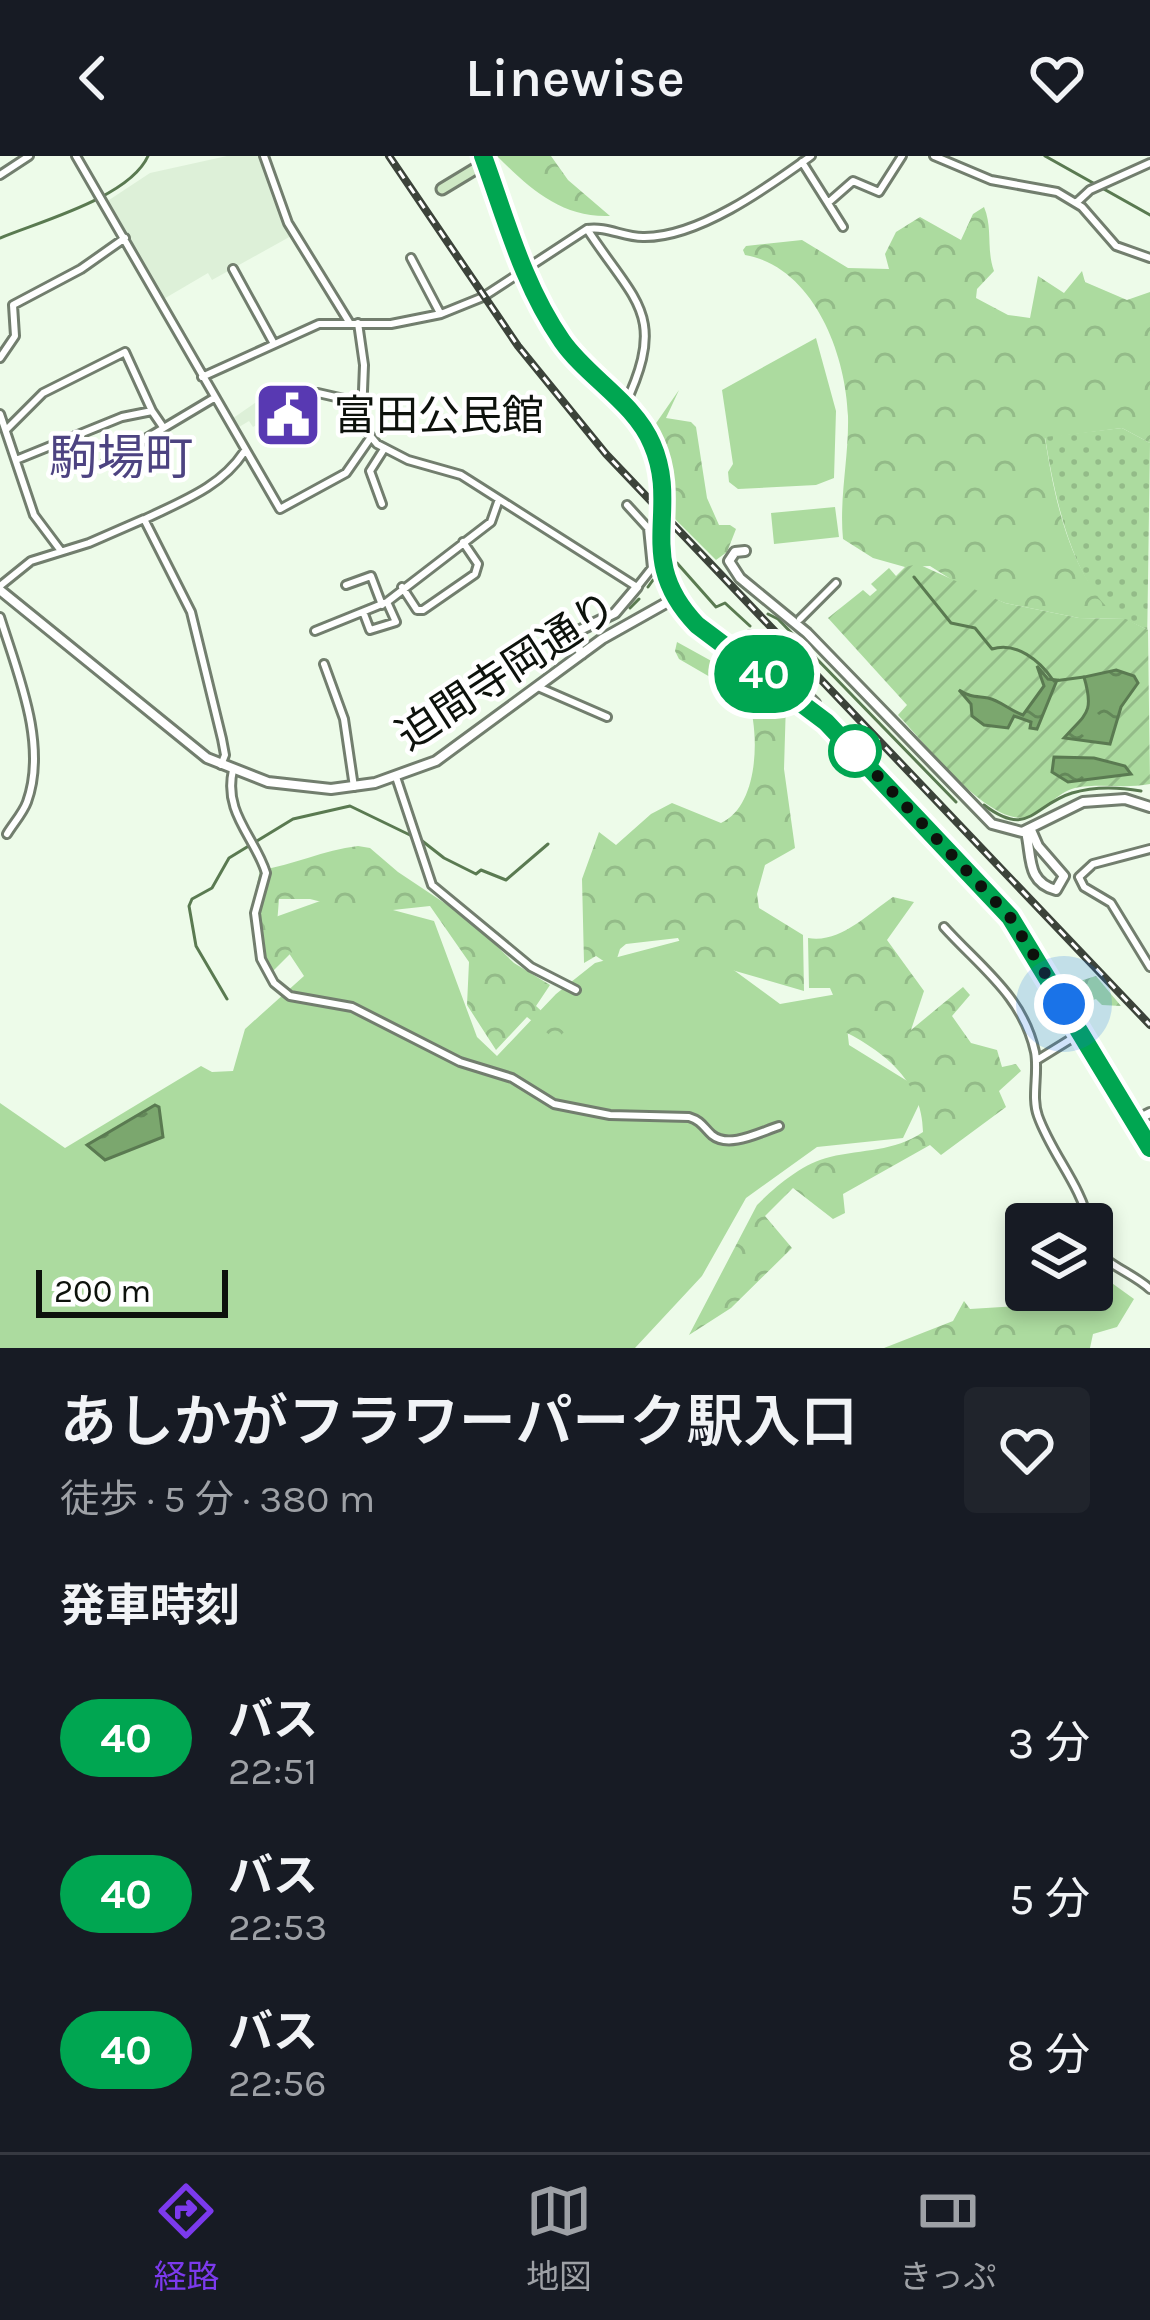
<!DOCTYPE html>
<html lang="ja">
<head>
<meta charset="utf-8">
<style>
  :root { --surface:#171b24; --page:#20242c; --text:#f1f3f6; --muted:#9ea1a6; --line:#363941; --accent:#7c3aed }
  body { margin:0; font-family:Karla,"Noto Sans JP",sans-serif; background:var(--page); color:var(--text); height:100vh; display:flex; flex-direction:column; font-size:45px; white-space:nowrap }
  * { box-sizing:border-box; margin:0 }
  p { font-size:39px; color:var(--muted) }
  .icon { flex:none; width:66px; height:66px; fill:none; stroke:currentColor; stroke-width:2; stroke-linecap:round; stroke-linejoin:round }
  .map { position:relative; height:1192px; overflow:hidden }
  .side { display:flex; flex-direction:column; background:var(--surface); flex:1 }
  .side>* { flex:none }
  .badge { padding:0 24px; border-radius:39px; font-size:42px; line-height:78px }
  .fabs { position:absolute; left:1005px; top:1047px; display:grid; gap:24px }
  .fabs a { display:grid; place-items:center; width:108px; height:108px; border-radius:12px; background:var(--surface); box-shadow:0 6px 18px #0003; font-size:60px }
  .scale { position:absolute; left:36px; bottom:30px; width:192px; box-sizing:border-box; padding-left:12px; border:6px solid #0d120c; border-top:0; font-size:33px; line-height:42px; white-space:nowrap; color:#0d120c; -webkit-text-stroke:9px #fff; paint-order:stroke }
  .you { position:absolute; width:60px; height:60px; margin:-30px; border:9px solid #fff; border-radius:50%; background:#1a73e8; box-shadow:0 0 0 18px #1a73e833 }
  .map>.badge { position:absolute; translate:-50% -50%; box-shadow:0 0 0 6px #fff }
  h2 { padding:0 60px; font-size:45px; line-height:108px }
  .round { display:grid; place-items:center; flex:none; width:126px; height:126px; border-radius:12px; background:var(--page) }
  .overview { display:flex; align-items:center; justify-content:space-between; height:204px; padding:0 60px }
  h1 { font-size:57px; font-weight:600; line-height:90px }
  ul { padding:0; list-style:none }
  li { display:flex; align-items:center; gap:36px; height:156px; padding:0 60px }
  li div { flex:1 }
  li b { display:block; font-size:45px }
  li em { font-style:normal }
  li .badge { min-width:132px; font-weight:700; text-align:center }
  header { display:flex; justify-content:space-between; align-items:center; height:156px; padding:0 60px; background:var(--surface); font-size:54px; font-weight:600 }
  .tabs { display:flex; justify-content:space-around; align-items:center; height:168px; border-top:3px solid var(--line); background:var(--surface); font-size:33px; color:var(--muted) }
  .tabs a { display:grid; justify-items:center; gap:6px }
  .tabs .on { color:var(--accent) }
  .map>svg:first-child { display:block }
  .built { fill:#ddf0d8 }
  .grass { fill:#acdb9f }
  .forest { fill:url(#forest-crowns) }
  .park { fill:url(#park-dots) }
  .garden { fill:url(#garden-furrows) }
  .water { fill:url(#water-ripples); stroke:#5a7a51; stroke-width:3 }
  .lines { fill:none; stroke-linecap:round; stroke-linejoin:round }
  .stream { stroke:#5a7a51; stroke-width:3 }
  .minor-casing { stroke:#727e6e; stroke-width:12 }
  .tertiary-casing { stroke:#727e6e; stroke-width:14 }
  .secondary-casing { stroke:#727e6e; stroke-width:15 }
  .primary-casing { stroke:#3f7b2b; stroke-width:16 }
  .minor { stroke:#fff; stroke-width:6 }
  .tertiary { stroke:#fff; stroke-width:8 }
  .secondary { stroke:#cee8c4; stroke-width:9 }
  .primary { stroke:#9cd28a; stroke-width:10 }
  .rail-casing { stroke:#3c433a; stroke-width:8 }
  .rail { stroke:#fff; stroke-width:3; stroke-dasharray:9; stroke-linecap:butt }
  .primary-bridge-casing { stroke:#3f7b2b; stroke-width:16; stroke-linecap:butt }
  .primary-bridge { stroke:#9cd28a; stroke-width:10 }
  .line-casing { stroke:#fff; stroke-width:27 }
  .line { stroke:#00a651; stroke-width:18 }
  .walk { stroke:#0d120c; stroke-width:12; stroke-dasharray:0 21.6 }
  .stop-dot { fill:#fff; stroke:#00a651; stroke-width:6 }
  .labels { text-anchor:middle; stroke-width:9; stroke-linejoin:round; paint-order:stroke }
  .poi-label { font-size:42px; fill:#0d120c; stroke:#fff; text-anchor:start }
  .street-label { font-size:42px; fill:#0d120c; stroke:#fff }
  .quarter-label { font-size:48px; fill:#4d4381; stroke:#fff }
</style>
</head>
<body>
<header><svg class="icon" aria-label="back" viewBox="0 0 24 24"><path d="M15 5l-7 7 7 7"/></svg>Linewise<svg class="icon" aria-label="heart" viewBox="0 0 24 24"><path d="M12 20l-8-8c-3-5 5-10 8-4 3-6 11-1 8 4z"/></svg></header>
<div class="map">
<svg width="1150" height="1192" viewBox="0 0 1150 1192">
  <defs>
    <pattern id="forest-crowns" width="20" height="18" patternUnits="userSpaceOnUse" patternTransform="scale(3)"><rect width="20" height="18" fill="#acdb9f"/><path d="M2 6a3 3 0 1 1 6 0M12 15a3 3 0 1 1 6 0" fill="none" stroke="#93bb88"/></pattern>
    <pattern id="park-dots" width="8" height="8" patternUnits="userSpaceOnUse" patternTransform="scale(3)"><rect width="8" height="8" fill="#acdb9f"/><path d="M2 2h.1M6 6h.1" fill="none" stroke="#93bb88" stroke-width="1.8" stroke-linecap="round"/></pattern>
    <pattern id="garden-furrows" width="10" height="10" patternUnits="userSpaceOnUse" patternTransform="scale(3)"><rect width="10" height="10" fill="#acdb9f"/><path d="M-1 1l2-2M0 10L10 0M9 11l2-2" fill="none" stroke="#93bb88"/></pattern>
    <pattern id="water-ripples" width="26" height="14" patternUnits="userSpaceOnUse" patternTransform="scale(3)"><rect width="26" height="14" fill="#7ba76e"/><path d="M2 4q2-2 4 0t4 0M15 11q2-2 4 0t4 0" fill="none" stroke="#638759"/></pattern>
  </defs>
  <rect width="100%" height="100%" fill="#edfbe9"/>
  <!-- built -->
  <path class="built" d="M227,0H260L272,41L293,79L212,124L208,117L162,144L106,46L150,17Z
    M265,240L275,258L253,271L249,265L234,274L229,265Z"/>
  <!-- grass -->
  <path class="grass" d="M816,182L836,255L834,322L816,329L738,333L729,326L728,316L733,308L722,234Z
    M835,351L839,381L774,388L771,357Z
    M337,739L434,765L477,881L497,900L556,838L595,807L690,782L780,848L843,837L849,889L925,936L903,982L817,991L746,1042L702,1120L635,1192H0V947L65,992L201,910L212,916L233,915L245,873L304,820L267,764Z"/>
  <!-- forest -->
  <path class="forest" d="M497,0H551L568,24L610,60C561,62 529,32 497,0Z
    M984,51C993,72 986,93 994,115L977,133L976,142L1008,159L1030,162L1038,120L1064,137L1082,115L1085,126L1127,144L1150,136V287L1122,272L1045,282C1054,339 1071,433 1126,463L1079,462L1005,447L960,429L930,410L905,411L873,402L843,383C839,342 849,301 848,260C846,197 813,111 745,99L743,94L746,90L802,84L848,112L889,113L885,98L896,76L920,61L961,84L973,58Z
    M679,234L666,262L691,266L696,271L707,342L719,369H730L736,373L727,396L716,404L671,359L665,314L652,273Z
    M677,486L786,546L784,613L795,692L765,709L757,738L759,752L803,779L804,835L718,810L688,837L685,796L678,782L626,788L620,793L614,812L596,800L584,807L582,723L599,676L616,689L651,658L672,647L721,667C759,650 760,577 748,543L679,503L675,495Z
    M358,690L370,692L398,716L470,764L514,807L550,829L536,850L564,876L556,884L527,861L496,894L467,849L469,806L430,750L365,757L310,743H279L277,768L292,796L271,817L250,761L260,714C294,709 323,694 358,690Z
    M893,741L914,746L887,784L924,835L911,874L963,831L970,839L952,860L971,887L997,894L1002,911L1016,908L1021,915L999,935L1006,951L941,999L930,989L843,1038L845,1057L833,1063L793,1032L765,1060L792,1092L731,1152L689,1179L757,1049C776,1030 803,1007 830,1001C863,993 894,996 923,976C923,924 880,892 837,872L840,855L830,832H809L808,782C839,788 868,758 893,741Z
    M1096,820L1121,850L1102,849L1096,843L1077,849L1075,858L1067,845L1071,843L1067,829Z
    M1092,1122L1109,1125L1134,1143L1117,1171L1093,1178L1090,1192H884L953,1165L964,1145L970,1153L1019,1150L1032,1134H1092Z"/>
  <!-- park -->
  <path class="park" d="M1122,272L1150,287L1147,495L1148,474C1134,467 1116,461 1106,450C1069,413 1053,331 1045,281Z"/>
  <!-- garden -->
  <path class="garden" d="M918,408L1005,447L1079,462L1126,463L1148,474L1150,628C1125,633 1100,627 1075,632C1057,636 1045,656 1027,661C989,671 923,585 898,559L907,549L828,462L863,434L870,440L877,434L871,428L889,412L896,420L905,411Z"/>
  <!-- water -->
  <path class="water" d="M1037,510L1048,523L1057,524L1037,573L1030,572L1031,566L1014,560L1008,572L984,569L972,560L971,548L959,534C970,541 975,540 988,542C999,544 1011,555 1023,559L1044,530Z
    M1116,514L1134,520L1138,527L1121,551L1110,588L1064,582C1085,558 1095,558 1084,521Z
    M1054,601L1094,602L1125,610L1131,618L1068,626L1052,616Z
    M155,949L159,951L163,981L105,1004L87,989Z"/>
  <g class="lines">
    <!-- stream -->
    <path class="stream" d="M1045,0L1150,59
      M0,82C41,65 130,41 148,0
      M672,411L677,407L716,451L725,447L750,470
      M914,421L951,467L975,472L992,493C1016,485 1040,505 1053,524
      M648,431L653,424
      M630,452L639,443
      M768,458L778,463L956,646
      M1054,525L1084,521
      M984,649C1029,683 1033,649 1072,637C1095,630 1119,631 1141,635
      M421,684L444,702L476,718L481,714L506,724L548,688
      M227,843L196,790L189,750L192,743L212,732L229,702L293,663L350,650L412,680"/>
    <!-- minor casing -->
    <g class="minor-casing">
      <path id="minor" d="M76,0L280,353L346,317L371,281
        M264,0L288,67L349,166
        M934,0L991,24L1057,36L1082,51L1116,90L1150,102
        M802,6L843,71
        M0,19L29,0
        M829,46L853,25L879,36L902,0
        M1076,47L1090,34L1150,7
        M587,73C636,148 668,158 624,251
        M411,102L440,157
        M233,113L273,186
        M358,167L364,209L362,261L367,276L377,288L408,304L461,319L637,431L652,412L648,372L627,349
        M0,202L15,180L13,149L81,113L125,82
        M202,221L319,168H391L441,158L483,141L587,73C607,70 623,81 643,81C698,82 768,31 811,0
        M300,242L318,237L362,247
        M0,258L34,359L61,395
        M7,273L43,237L125,196L152,255
        M16,304L122,261L152,255L163,271
        M105,307L214,242
        M382,348L370,315L384,293
        M145,363C182,345 221,331 244,296
        M346,429L371,420L382,449
        M0,430L31,405L89,387L144,363L191,456L222,583L225,599L221,609
        M402,431L417,454H423L475,418L478,408L463,386
        M364,458L370,474L396,466L387,446
        M0,461C17,516 48,588 27,646C23,657 13,668 7,678
        M800,463L836,427
        M315,475L387,446L491,366L498,346
        M750,479L816,547L815,556
        M324,508L344,563L354,631
        M538,531L607,561
        M233,614C223,657 255,681 266,717L255,757L261,803L274,827L290,840L352,851L460,906L512,922L554,948L610,959L689,961C702,965 703,971 712,979C729,993 760,976 779,970
        M396,621L432,729L531,811L576,834
        M1150,693L1093,708L1079,721L1084,731L1111,747L1150,811
        M944,771C980,811 1023,840 1035,896C1039,917 1031,941 1038,960C1052,999 1081,1029 1089,1068
        M1037,904L1079,878
        M1092,1086C1101,1108 1132,1116 1150,1133"/>
    </g>
    <!-- tertiary casing -->
    <g class="tertiary-casing">
      <path id="tertiary" d="M745,395L735,396L729,405L740,422L807,477L992,668L1022,676L1083,646L1125,643L1150,651
        M0,434L207,602L268,626L331,633L375,627L436,605L602,483L675,442
        M582,498L575,487L576,476L615,457L637,431
        M1026,676C1032,700 1026,726 1056,734L1064,720L1038,690L1031,674
        M1134,965L1150,957"/>
    </g>
    <!-- secondary casing -->
    <g class="secondary-casing">
      <path id="secondary" d="M442,33L485,7"/>
    </g>
    <!-- primary casing -->
    <g class="primary-casing">
      <path id="primary" d="M483,0L524,116L542,154L572,198L636,263L651,285L658,306L660,348
        M660,363L663,413L688,460L827,566L1004,755L1029,789L1150,992"/>
    </g>
    <!-- minor -->
    <use href="#minor" class="minor"/>
    <!-- tertiary -->
    <use href="#tertiary" class="tertiary"/>
    <!-- secondary -->
    <use href="#secondary" class="secondary"/>
    <!-- primary -->
    <use href="#primary" class="primary"/>
    <!-- rail casing -->
    <g class="rail-casing">
      <path id="rail" d="M389,0L518,190L606,298L1150,869"/>
    </g>
    <!-- rail -->
    <use href="#rail" class="rail"/>
    <!-- primary-bridge casing -->
    <g class="primary-bridge-casing">
      <path id="primary-bridge" d="M660,363V348"/>
    </g>
    <!-- primary-bridge -->
    <use href="#primary-bridge" class="primary-bridge"/>
  </g>
  <g class="lines">
    <!-- line casing -->
    <g class="line-casing">
      <path id="line" d="M483,0C506,63 523,129 562,185C587,221 635,247 652,288C681,354 633,403 697,469L826,566L1010,761L1150,992"/>
    </g>
    <!-- line -->
    <use href="#line" class="line"/>
    <!-- walk -->
    <path class="walk" d="M855,595L844,584L1010,761L1064,848"/>
  </g>
  <!-- icons -->
  <defs>
    <g id="civic-square" transform="scale(3.45)"><rect x="-9" y="-9" width="18" height="18" rx="4" fill="#5839b2" stroke="#fff"/><path d="M-.6-6.5H3V-4.5H.6V-3L4-1V1h2V6H-6V1h2V-1L-.6-3ZM-1.2 2.5V6h2.4V2.5Z" fill="#fff"/></g>
  </defs>
  <g fill-rule="evenodd">
    <use href="#civic-square" x="288" y="259"/>
  </g>
  <!-- markers -->
  <circle class="stop-dot" cx="855" cy="595" r="24"/>
  <g class="labels">
    <!-- poi labels -->
    <g class="poi-label">
      <text x="334" y="274">富田公民館</text>
    </g>
    <!-- street labels -->
    <g class="street-label">
      <text transform="translate(506 514) rotate(-33)" y="15">迫間寺岡通り</text>
    </g>
    <!-- quarter labels -->
    <g class="quarter-label">
      <text x="121" y="318">駒場町</text>
    </g>
  </g>
</svg>
<div class="fabs">
<a><svg class="icon" aria-label="layers" viewBox="0 0 24 24"><path d="M12 4l9 5-9 5-9-5zM3 14l9 5 9-5"/></svg></a>
</div>
<div class="scale">200 m</div>
<div class="you" style="left:1064px;top:848px"></div>
<b class="badge" style="left:764px;top:518px;background:#00a651;color:#fff">40</b>
</div>
<section class="side">
<div class="overview"><div><h1>あしかがフラワーパーク駅入口</h1><p>徒歩 · 5 分 · 380 m</p></div><a class="round"><svg class="icon" aria-label="heart" viewBox="0 0 24 24"><path d="M12 20l-8-8c-3-5 5-10 8-4 3-6 11-1 8 4z"/></svg></a></div>
<h2>発車時刻</h2>
<ul>
<li><span class="badge" style="background:#00a651;color:#fff">40</span><div><b>バス</b><p>22:51</p></div><em>3 分</em></li>
<li><span class="badge" style="background:#00a651;color:#fff">40</span><div><b>バス</b><p>22:53</p></div><em>5 分</em></li>
<li><span class="badge" style="background:#00a651;color:#fff">40</span><div><b>バス</b><p>22:56</p></div><em>8 分</em></li>
</ul>
</section>
<nav class="tabs">
<a class="on"><svg class="icon" aria-label="directions" viewBox="0 0 24 24"><path d="M12 3l9 9-9 9-9-9zM9 14v-3h6M13 9l2 2-2 2"/></svg>経路</a>
<a><svg class="icon" aria-label="map" viewBox="0 0 24 24"><path d="M3 6l6-2 6 2 6-2v14l-6 2-6-2-6 2zM9 4v14M15 6v14"/></svg>地図</a>
<a><svg class="icon" aria-label="tickets" viewBox="0 0 24 24"><path d="M3 7h18v10H3zM15 7v10"/></svg>きっぷ</a>
</nav>
</body>
</html>
